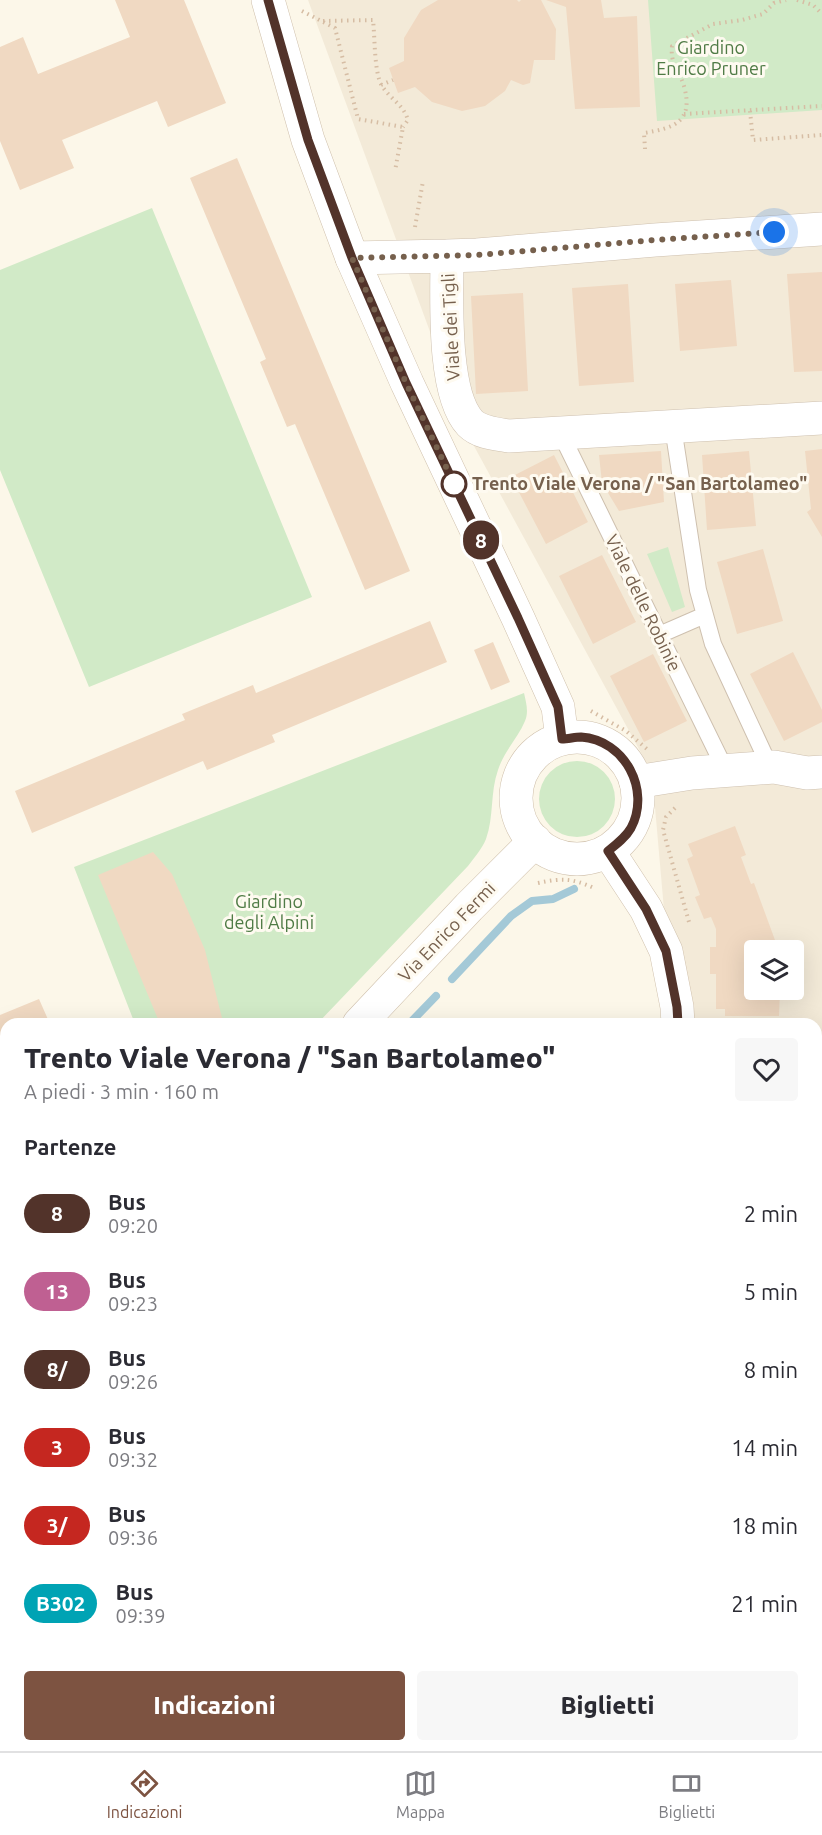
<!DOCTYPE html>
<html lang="it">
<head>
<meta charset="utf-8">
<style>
  :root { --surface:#fff; --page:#f7f7f7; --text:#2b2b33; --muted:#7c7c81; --line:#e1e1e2; --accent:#7d5341 }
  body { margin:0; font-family:Ubuntu,sans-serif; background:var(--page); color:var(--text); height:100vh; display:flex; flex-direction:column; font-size:22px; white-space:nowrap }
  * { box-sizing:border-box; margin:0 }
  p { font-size:20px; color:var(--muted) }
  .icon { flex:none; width:33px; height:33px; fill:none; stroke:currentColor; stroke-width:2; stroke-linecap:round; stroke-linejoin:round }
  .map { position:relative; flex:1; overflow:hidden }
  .details { position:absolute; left:0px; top:1018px; width:822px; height:734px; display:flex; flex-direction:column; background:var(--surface); border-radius:18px 18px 0 0; box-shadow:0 6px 24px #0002 }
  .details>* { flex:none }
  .badge { padding:0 12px; border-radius:20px; font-size:21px; line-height:39px }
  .buttons { position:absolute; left:744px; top:940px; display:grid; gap:12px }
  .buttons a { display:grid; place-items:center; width:60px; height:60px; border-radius:6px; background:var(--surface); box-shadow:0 6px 24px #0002; font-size:30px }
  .you { position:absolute; width:30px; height:30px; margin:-15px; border:4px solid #fff; border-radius:50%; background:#1a73e8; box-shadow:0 0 0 9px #1a73e833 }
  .map>.badge { position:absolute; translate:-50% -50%; box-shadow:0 0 0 3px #fff }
  h2 { padding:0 24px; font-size:22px; line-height:54px }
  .round { display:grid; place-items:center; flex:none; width:63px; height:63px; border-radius:6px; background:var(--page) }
  .summary { display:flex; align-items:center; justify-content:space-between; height:102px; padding:0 24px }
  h1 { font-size:28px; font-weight:800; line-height:45px }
  .cta { display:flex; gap:12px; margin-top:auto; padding:12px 24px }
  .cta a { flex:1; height:69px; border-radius:6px; background:var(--accent); color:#fff; font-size:24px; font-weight:800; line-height:69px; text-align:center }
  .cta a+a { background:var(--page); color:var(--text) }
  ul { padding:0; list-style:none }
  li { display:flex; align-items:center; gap:18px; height:78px; padding:0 24px }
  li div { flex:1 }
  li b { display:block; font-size:22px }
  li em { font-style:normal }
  li .badge { min-width:66px; font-weight:700; text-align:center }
  .tab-bar { display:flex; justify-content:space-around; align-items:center; height:84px; border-top:2px solid var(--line); background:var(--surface); font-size:16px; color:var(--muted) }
  .tab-bar a { display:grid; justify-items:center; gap:3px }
  .tab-bar .active { color:var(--accent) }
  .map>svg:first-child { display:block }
  .residential { fill:#f3ead8; fill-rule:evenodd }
  .industrial { fill:#ede9e2 }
  .green { fill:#d1eac7 }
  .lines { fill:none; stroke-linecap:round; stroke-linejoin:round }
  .stream { stroke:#a4c9d7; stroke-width:8 }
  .building { fill:#f0d9c2 }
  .lane-casing { stroke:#cec0af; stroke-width:18 }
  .street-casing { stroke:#cec0af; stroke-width:34 }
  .secondary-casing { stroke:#d0c1ad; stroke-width:34 }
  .path { stroke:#d6bda4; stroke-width:4; stroke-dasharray:1.5 4.5; stroke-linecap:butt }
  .lane { stroke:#fff; stroke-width:16 }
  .street { stroke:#fff; stroke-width:33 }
  .secondary { stroke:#fff; stroke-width:33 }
  .line-casing { stroke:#fff; stroke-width:14 }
  .line { stroke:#52332a; stroke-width:9 }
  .walk { stroke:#76604d; stroke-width:6; stroke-dasharray:0 10.8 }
  .stop-dot { fill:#fff; stroke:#52332a; stroke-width:3 }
  .labels { text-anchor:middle; stroke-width:6; stroke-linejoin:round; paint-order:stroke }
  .park-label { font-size:18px; fill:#4f7b45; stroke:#fefaf0 }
  .street-label { font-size:18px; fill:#76604d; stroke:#fefaf0 }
  .stop-label { font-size:18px; font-weight:bold; fill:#76604d; stroke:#fefaf0; text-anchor:start }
</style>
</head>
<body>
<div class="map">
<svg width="822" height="1751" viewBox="0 0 822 1751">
  <rect width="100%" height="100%" fill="#fcf7e9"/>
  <!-- residential -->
  <path class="residential" d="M308,0H822V1534L816,1526V1024H674L652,773L468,435ZM754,951H794V990H754Z
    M6,1160V1350L0,1356V1162Z"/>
  <!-- industrial -->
  <path class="industrial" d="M6,1440V1630L0,1624V1446Z
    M117,1746H442V1751H117Z"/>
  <!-- green -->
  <path class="green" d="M648,0H822V110L657,121Z
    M152,208L312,597L89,687L0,470V270Z
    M668,547L685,607L672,612L647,554Z
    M524,693C526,702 529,712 525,721C518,738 504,751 498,770C490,792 494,817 486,839C482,849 474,858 468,866L317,1024H135L74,867Z
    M539 799a38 38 0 1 1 76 0a38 38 0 1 1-76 0Z"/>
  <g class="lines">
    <!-- stream -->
    <path class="stream" d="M452,979L511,916L532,901L553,899L574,889
      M409,1024L436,996"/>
  </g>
  <!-- building -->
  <path class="building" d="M115,0H184L226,103L168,127L157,101L62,140L74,168L20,190L0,141V47L23,37L38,74L130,37Z
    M438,0H517L519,2L521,0H541L556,29L555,60H534L530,83L523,85L511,80L505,91L485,106L462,111L432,102L415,87L398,93L389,68L404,61V38L421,10Z
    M546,0H601L604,18L637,16L640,107L575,109L566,7Z
    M237,158L410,571L365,590L295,424L287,427L260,362L266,359L190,178Z
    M822,272V371L794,372L787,274Z
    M731,280L737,346L680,351L675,284Z
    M628,284L634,382L579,386L572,288Z
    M523,293L528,391L476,394L471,296Z
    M822,449V537L807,512L811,509L805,451Z
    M661,451L664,502L619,511L602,483L599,455Z
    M749,451L756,526L707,530L702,455Z
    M554,455L588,522L546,544L511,477Z
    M763,549L783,621L737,634L717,562Z
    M602,555L636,622L593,644L559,576Z
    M430,621L447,662L272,735L275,742L207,770L203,761L32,833L15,791L185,720L182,714L253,685L256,693Z
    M493,642L510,682L491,690L474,650Z
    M793,652L822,710V722L784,741L750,674Z
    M653,654L687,721L644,742L610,676Z
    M735,826L746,855L741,857L751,884L754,883L779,951H754V990H780L779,1016H725V1009H716V974H710V947H716V929L711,917L704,919L695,897L700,895L687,859L693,856L688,844Z
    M153,852L172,874L205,950L223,1022L216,1024H160L98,875Z
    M39,999L50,1024H6V1140L0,1143V1015Z
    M654,1020L655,1024H604V1023Z
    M6,1176V1250L0,1254V1180Z
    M822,1413V1497L816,1498V1414Z
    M538,1746H591V1751H538Z"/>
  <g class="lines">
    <!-- lane casing -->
    <g class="lane-casing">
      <path id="lane" d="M673,427L698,590L713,644L770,767
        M561,434L726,771
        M659,635L705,615
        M0,1644L6,1650
        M101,1746V1751
        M744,1746V1751"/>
    </g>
    <!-- street casing -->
    <g class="street-casing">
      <path id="street" d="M447,256L477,255L655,240L822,229
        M352,258L447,256C447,297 442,393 470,423C480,433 496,434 509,436L822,418
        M636,782L692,773L774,767L807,773L822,772
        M816,1346L822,1349
        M816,1632L822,1638
        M0,1736L6,1742"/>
    </g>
    <!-- secondary casing -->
    <g class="secondary-casing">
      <path id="secondary" d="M268,0L308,140L352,258L407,383L518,618L558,707L562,739
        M516 798a61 61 0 1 1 122 0a61 61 0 1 1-122 0Z
        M608,851L646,909L666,951L677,1007L678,1024
        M359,1024L469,907L535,841
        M0,1406L6,1400
        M645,1751V1746"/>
    </g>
    <!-- path -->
    <path class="path" d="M797,0L813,5L822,14
      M302,11L335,28L358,119L403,127L395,171
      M323,21L373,20C375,37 374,73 382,86C391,100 403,104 408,120L403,127
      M381,85L393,80
      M750,111L753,140L822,135
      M684,114L822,106
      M645,149L644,133C674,128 694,122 684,86C679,70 670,64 672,46L713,24L742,20L763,14L774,3L786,0
      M415,227L423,181
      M591,711L626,731L647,749
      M675,808L666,817L663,830L689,922
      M538,883C562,878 572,878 594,888
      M681,1751V1746"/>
    <!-- lane -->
    <use href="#lane" class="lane"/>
    <!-- street -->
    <use href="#street" class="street"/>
    <!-- secondary -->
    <use href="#secondary" class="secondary"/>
  </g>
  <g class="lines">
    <!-- line casing -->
    <g class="line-casing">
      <path id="line" d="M268,0L308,140L352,258L406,383L518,618L558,707L562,739C568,739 575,737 581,737C625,740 651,790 631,828C626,837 617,844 608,851L646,909L666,951L677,1007L678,1024"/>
    </g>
    <!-- line -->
    <use href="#line" class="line"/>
    <!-- walk -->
    <path class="walk" d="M454,484L457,490L406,383L352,258L477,255L655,240L774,232"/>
  </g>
  <!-- markers -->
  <circle class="stop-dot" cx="454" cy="484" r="12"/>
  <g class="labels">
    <!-- park labels -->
    <g class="park-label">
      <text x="711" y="54">Giardino<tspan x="711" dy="21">Enrico Pruner</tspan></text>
      <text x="269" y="908">Giardino<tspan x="269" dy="21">degli Alpini</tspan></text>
    </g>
    <!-- street labels -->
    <g class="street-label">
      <text transform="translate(451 327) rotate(-93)" y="6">Viale dei Tigli</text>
      <text transform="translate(643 603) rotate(64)" y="6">Viale delle Robinie</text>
      <text transform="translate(447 932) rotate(-46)" y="6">Via Enrico Fermi</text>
    </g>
    <!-- stop labels -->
    <g class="stop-label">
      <text x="472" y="490">Trento Viale Verona / "San Bartolameo"</text>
    </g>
  </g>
</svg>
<div class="buttons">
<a><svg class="icon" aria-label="layers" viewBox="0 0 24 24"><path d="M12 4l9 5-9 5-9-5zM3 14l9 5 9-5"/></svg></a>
</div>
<div class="you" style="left:774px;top:232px"></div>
<b class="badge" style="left:481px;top:540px;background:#52332a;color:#fff">8</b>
<section class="details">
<div class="summary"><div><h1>Trento Viale Verona / &quot;San Bartolameo&quot;</h1><p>A piedi · 3 min · 160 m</p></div><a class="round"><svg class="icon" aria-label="heart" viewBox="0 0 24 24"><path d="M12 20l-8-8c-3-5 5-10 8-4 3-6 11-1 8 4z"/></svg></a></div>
<h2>Partenze</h2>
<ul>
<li><span class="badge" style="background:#52332a;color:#fff">8</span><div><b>Bus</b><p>09:20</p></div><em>2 min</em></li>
<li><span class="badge" style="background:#bf6092;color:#fff">13</span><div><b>Bus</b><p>09:23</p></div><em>5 min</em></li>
<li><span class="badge" style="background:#52332a;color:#fff">8/</span><div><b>Bus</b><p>09:26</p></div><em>8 min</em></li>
<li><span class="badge" style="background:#c52720;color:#fff">3</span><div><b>Bus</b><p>09:32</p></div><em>14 min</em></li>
<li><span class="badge" style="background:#c52720;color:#fff">3/</span><div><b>Bus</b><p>09:36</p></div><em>18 min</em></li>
<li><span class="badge" style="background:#00a3b4;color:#fff">B302</span><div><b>Bus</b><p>09:39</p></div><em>21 min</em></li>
</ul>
<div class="cta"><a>Indicazioni</a><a>Biglietti</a></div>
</section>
</div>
<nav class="tab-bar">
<a class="active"><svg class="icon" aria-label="directions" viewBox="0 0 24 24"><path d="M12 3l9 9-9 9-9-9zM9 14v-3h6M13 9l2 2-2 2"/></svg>Indicazioni</a>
<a><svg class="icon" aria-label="map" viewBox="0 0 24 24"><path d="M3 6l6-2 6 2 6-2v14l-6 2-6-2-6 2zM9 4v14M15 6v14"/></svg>Mappa</a>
<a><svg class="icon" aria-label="tickets" viewBox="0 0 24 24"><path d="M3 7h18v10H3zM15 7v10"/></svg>Biglietti</a>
</nav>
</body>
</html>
